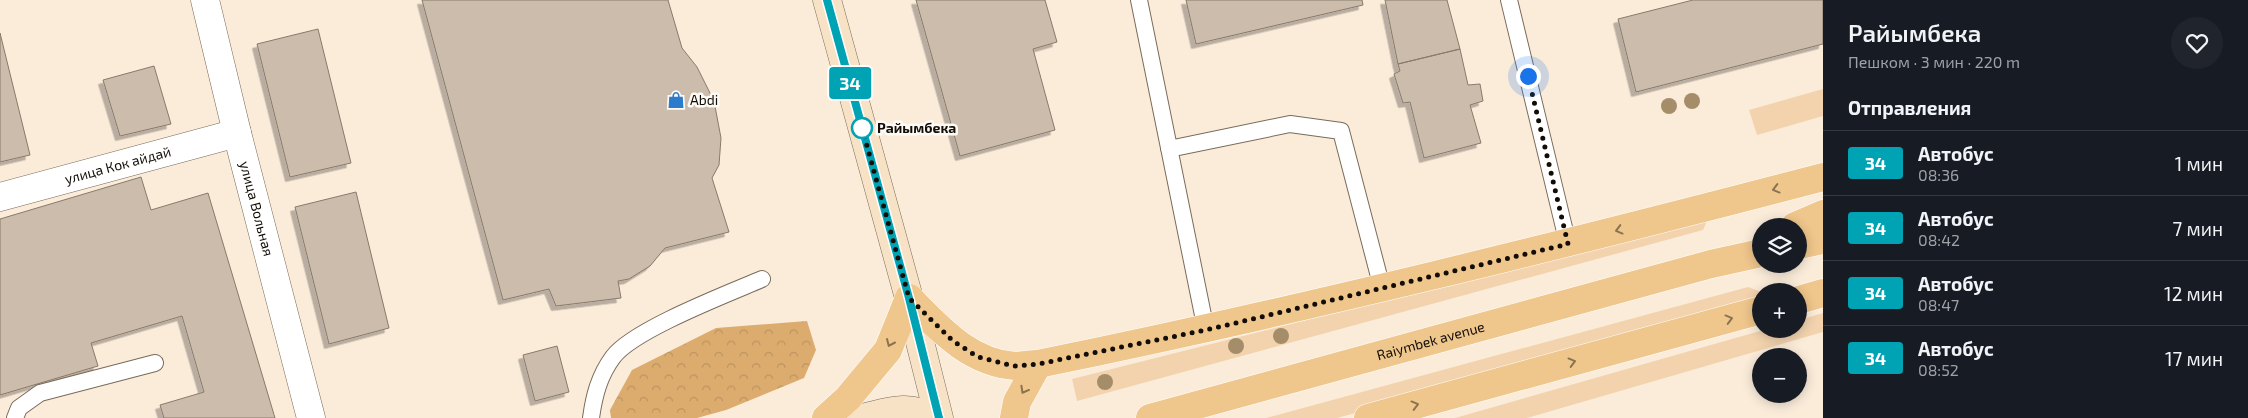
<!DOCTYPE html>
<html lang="ru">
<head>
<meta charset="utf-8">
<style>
  :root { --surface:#171b24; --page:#20242c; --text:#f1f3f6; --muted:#9ea1a6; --line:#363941 }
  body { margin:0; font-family:"Exo 2",sans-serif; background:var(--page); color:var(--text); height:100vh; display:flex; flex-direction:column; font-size:19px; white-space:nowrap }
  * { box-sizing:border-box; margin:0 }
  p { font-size:16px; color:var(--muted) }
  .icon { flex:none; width:28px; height:28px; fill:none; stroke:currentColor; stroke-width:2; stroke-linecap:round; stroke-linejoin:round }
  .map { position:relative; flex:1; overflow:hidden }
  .drawer { display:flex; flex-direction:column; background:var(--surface); width:425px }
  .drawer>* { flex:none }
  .badge { padding:0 10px; border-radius:4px; font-size:18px; line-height:32px }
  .tools { position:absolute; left:1752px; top:218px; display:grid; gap:10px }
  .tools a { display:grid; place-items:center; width:55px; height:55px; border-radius:50%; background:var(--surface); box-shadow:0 2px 12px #0003; font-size:25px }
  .you { position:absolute; width:25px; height:25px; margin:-12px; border:4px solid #fff; border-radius:50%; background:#1a73e8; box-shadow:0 0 0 8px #1a73e833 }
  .map>.badge { position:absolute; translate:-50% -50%; box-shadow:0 0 0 2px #fff }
  h2 { padding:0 25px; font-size:19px; line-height:45px }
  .round { display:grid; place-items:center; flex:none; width:52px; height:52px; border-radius:26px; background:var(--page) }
  .headline { display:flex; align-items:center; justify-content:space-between; height:85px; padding:0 25px }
  h1 { font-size:24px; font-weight:600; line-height:38px }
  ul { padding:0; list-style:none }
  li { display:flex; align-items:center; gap:15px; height:65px; padding:0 25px; border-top:1px solid var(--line) }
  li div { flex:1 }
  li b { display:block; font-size:19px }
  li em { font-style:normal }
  li .badge { min-width:55px; font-weight:700; text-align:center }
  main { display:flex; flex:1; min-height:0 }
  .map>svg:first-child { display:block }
  .grass { fill:#f2d3ae }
  .forest { fill:url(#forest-crowns) }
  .building { fill:#cbbcab; stroke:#887a6a; filter:url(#shadow) }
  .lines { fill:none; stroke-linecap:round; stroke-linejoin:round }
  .service-casing { stroke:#796b5b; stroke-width:18 }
  .minor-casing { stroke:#796b5b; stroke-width:29 }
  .secondary-casing { stroke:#796b5b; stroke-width:29 }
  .primary-casing { stroke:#fff; stroke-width:29 }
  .service { stroke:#fff; stroke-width:16 }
  .minor { stroke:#fff; stroke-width:28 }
  .secondary { stroke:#f7e2c6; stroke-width:28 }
  .primary { stroke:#efc68c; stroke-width:28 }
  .tree { fill:#a68d6a }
  .oneway { stroke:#8c7350 }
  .line-casing { stroke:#fff; stroke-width:11 }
  .line { stroke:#00a3b4; stroke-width:8 }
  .walk { stroke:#120d07; stroke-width:5; stroke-dasharray:0 9 }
  .stop-dot { fill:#fff; stroke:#00a3b4; stroke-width:2.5 }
  .labels { text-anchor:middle; stroke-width:5; stroke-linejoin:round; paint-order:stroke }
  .poi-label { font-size:14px; fill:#120d07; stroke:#fefbf7; text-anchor:start }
  .stop-label { font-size:14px; font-weight:bold; fill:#120d07; stroke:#fefbf7; text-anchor:start }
  .street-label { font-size:14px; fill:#120d07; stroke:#fefbf7 }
</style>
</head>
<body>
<main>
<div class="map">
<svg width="1823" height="418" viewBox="0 0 1823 418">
  <defs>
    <pattern id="forest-crowns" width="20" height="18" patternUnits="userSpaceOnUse" patternTransform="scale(1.25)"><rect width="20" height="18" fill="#dcac6f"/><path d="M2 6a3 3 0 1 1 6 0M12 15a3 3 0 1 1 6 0" fill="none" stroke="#bc935f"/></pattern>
    <filter id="shadow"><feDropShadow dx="-4.5" dy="4.5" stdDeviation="0" flood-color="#0004"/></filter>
  </defs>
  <rect width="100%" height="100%" fill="#fbecda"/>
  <!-- grass -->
  <path class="grass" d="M1823,89V116L1757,135L1749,110Z
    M1708,219L1703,230L1077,401L1072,379Z
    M1748,287L1761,292V302L1337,418H1266Z
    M1823,313V332L1527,418H1455L1767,329H1799V320Z"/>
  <!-- forest -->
  <path class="forest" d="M807,321L816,350L804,378L726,410L697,418H611L610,410L632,370L716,328Z"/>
  <!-- building -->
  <path class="building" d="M422,0H668L682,48L697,67L714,101L721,138L719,165L712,178L729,232L665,248L650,266L629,279L618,281L621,298L556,306L549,289L503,300Z
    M916,0H1045L1057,42L1033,49L1055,130L960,156Z
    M1186,0H1362L1363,5L1196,44Z
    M1385,0H1447L1460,49L1398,64Z
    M1693,0H1823V44L1636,92L1618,19Z
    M318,29L351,163L290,177L257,44Z
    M0,33L30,155L0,162Z
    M1460,49L1468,85L1480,84L1483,101L1470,105L1481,143L1424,158L1410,102L1403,103L1394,74L1400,71L1398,64Z
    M154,66L171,124L120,136L103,80Z
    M141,177L151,210L208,193L275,418H164L160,405L204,392L182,316L91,343L98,366L0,395V219Z
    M356,192L389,328L329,344L295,207Z
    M557,346L569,392L535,401L523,355Z"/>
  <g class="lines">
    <!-- service casing -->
    <g class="service-casing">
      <path id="service" d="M1139,0L1206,330
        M1509,0L1568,244
        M1169,149L1290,124L1341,131L1382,288
        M15,418L19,408L40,393L155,363
        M591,418C594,396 599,376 613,357C633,330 727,294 762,279"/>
    </g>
    <!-- minor casing -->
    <g class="minor-casing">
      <g id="minor">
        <path id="s1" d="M205,0L237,133L311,418"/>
        <path id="s2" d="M0,197L237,133"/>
      </g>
    </g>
    <!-- secondary casing -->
    <g class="secondary-casing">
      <path id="secondary" d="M827,0L909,298L939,418
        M862,418C885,413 910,403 931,418"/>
    </g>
    <!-- primary casing -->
    <g class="primary-casing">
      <g id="primary">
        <path d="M1795,226L1823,214"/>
        <path d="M1799,245L1823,240"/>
        <path d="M1799,300L1823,293"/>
        <path d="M826,418L848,398L888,350L909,298C939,328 969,363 1015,366C1022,366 1031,364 1038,364C1302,310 1563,245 1823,177"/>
        <path d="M1014,418L1017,402L1038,364"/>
        <path id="s3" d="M1150,418L1711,264L1761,253"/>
        <path d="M1368,418L1761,310"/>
      </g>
    </g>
    <!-- service -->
    <use href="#service" class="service"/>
    <!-- minor -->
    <use href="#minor" class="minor"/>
    <!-- secondary -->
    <use href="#secondary" class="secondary"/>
    <!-- primary -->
    <use href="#primary" class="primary"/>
  </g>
  <!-- trees -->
  <g class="tree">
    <circle cx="1692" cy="101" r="8"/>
    <circle cx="1669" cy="106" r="8"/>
    <circle cx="1281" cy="336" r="8"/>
    <circle cx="1236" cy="346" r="8"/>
    <circle cx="1105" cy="382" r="8"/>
  </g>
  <!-- one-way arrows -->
  <defs><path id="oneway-chevron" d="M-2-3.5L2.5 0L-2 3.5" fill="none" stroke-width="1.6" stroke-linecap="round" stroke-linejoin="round" transform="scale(1.25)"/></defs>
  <g class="oneway">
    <use href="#oneway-chevron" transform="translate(1776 189) rotate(165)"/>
    <use href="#oneway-chevron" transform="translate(1619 230) rotate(165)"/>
    <use href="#oneway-chevron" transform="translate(1729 319) rotate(-15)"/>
    <use href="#oneway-chevron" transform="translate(890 343) rotate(114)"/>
    <use href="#oneway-chevron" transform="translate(1572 362) rotate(-15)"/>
    <use href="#oneway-chevron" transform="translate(1024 390) rotate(119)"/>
    <use href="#oneway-chevron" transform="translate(1415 405) rotate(-15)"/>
  </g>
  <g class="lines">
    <!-- line casing -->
    <g class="line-casing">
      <path id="line" d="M827,0L909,298L939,418"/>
    </g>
    <!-- line -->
    <use href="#line" class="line"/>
    <!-- walk -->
    <path class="walk" d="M862,128L909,298L953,341L978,357L1014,366L1038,364L1206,330L1568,244L1528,76"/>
  </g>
  <!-- icons -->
  <defs>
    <g id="shop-bare" transform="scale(1.35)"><path d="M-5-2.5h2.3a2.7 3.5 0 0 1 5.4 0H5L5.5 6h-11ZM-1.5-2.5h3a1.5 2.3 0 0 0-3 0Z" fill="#2d7bcb" stroke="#fefbf7" stroke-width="2.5" paint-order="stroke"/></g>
  </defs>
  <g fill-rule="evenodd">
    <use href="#shop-bare" x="676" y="100"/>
  </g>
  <!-- markers -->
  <circle class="stop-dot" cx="862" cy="128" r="10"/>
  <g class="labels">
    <!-- poi labels -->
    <g class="poi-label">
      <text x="690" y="105">Abdi</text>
    </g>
    <!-- stop labels -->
    <g class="stop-label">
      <text x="877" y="133">Райымбека</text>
    </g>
    <!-- street labels -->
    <g class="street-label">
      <text dy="5" stroke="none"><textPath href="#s2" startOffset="122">улица Кок айдай</textPath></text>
      <text dy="5" stroke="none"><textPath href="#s1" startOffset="215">улица Вольная</textPath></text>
      <text dy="5" stroke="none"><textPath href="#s3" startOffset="291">Raiymbek avenue</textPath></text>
    </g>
  </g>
</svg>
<div class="tools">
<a><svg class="icon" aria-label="layers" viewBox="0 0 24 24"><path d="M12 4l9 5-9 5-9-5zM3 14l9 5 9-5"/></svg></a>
<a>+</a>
<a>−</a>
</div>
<div class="you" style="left:1528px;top:76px"></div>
<b class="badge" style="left:850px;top:83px;background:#00a3b4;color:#fff">34</b>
</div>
<section class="drawer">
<div class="headline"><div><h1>Райымбека</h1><p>Пешком · 3 мин · 220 m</p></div><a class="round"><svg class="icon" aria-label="heart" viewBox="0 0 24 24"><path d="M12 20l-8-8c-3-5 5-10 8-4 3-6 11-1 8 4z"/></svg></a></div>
<h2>Отправления</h2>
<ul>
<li><span class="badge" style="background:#00a3b4;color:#fff">34</span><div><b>Автобус</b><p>08:36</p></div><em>1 мин</em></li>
<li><span class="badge" style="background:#00a3b4;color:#fff">34</span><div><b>Автобус</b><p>08:42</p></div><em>7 мин</em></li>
<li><span class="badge" style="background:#00a3b4;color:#fff">34</span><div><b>Автобус</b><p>08:47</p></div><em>12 мин</em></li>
<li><span class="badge" style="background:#00a3b4;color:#fff">34</span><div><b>Автобус</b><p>08:52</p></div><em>17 мин</em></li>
</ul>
</section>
</main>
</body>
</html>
